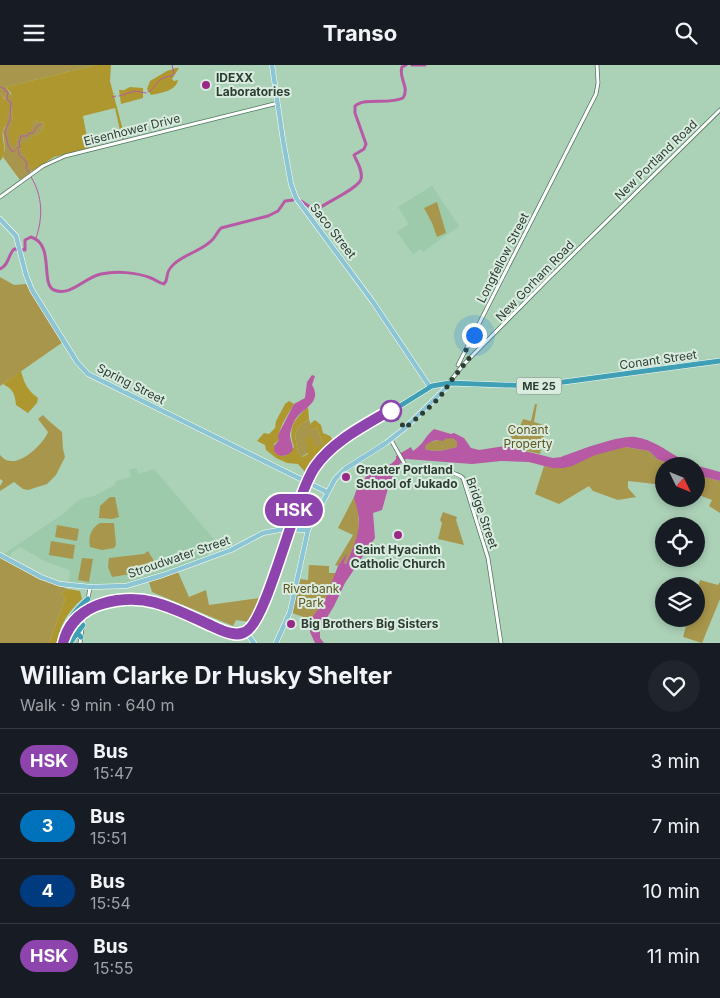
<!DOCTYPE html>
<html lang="en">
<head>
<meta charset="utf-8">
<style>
  :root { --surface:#171b24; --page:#20242c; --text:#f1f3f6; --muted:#9ea1a6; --line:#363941 }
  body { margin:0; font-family:Inter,sans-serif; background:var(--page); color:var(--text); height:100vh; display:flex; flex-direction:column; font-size:19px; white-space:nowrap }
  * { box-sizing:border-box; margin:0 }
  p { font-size:16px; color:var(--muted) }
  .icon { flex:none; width:28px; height:28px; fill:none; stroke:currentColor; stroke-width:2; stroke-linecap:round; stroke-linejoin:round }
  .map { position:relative; height:578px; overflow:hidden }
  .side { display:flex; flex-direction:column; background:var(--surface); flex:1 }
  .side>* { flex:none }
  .badge { padding:0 10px; border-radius:16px; font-size:18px; line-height:32px }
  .needle { width:32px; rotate:133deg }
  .tools { position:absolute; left:655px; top:392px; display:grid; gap:10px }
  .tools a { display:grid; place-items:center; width:50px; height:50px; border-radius:50%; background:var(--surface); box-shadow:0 2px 8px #0003; font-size:25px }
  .you { position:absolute; width:25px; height:25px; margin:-12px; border:4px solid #fff; border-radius:50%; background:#1a73e8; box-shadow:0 0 0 8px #1a73e833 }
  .map>.badge { position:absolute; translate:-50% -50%; box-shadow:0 0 0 2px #fff }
  .round { display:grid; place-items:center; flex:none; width:52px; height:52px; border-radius:26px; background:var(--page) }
  .head { display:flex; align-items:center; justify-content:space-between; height:85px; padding:0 20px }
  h1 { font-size:24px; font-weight:700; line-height:38px }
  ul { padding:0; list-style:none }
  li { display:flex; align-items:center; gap:15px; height:65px; padding:0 20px; border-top:1px solid var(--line) }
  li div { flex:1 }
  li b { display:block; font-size:19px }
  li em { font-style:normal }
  li .badge { min-width:55px; font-weight:700; text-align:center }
  header { display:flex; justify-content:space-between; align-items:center; height:65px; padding:0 20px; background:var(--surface); font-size:22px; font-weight:700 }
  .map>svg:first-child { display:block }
  .built { fill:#9ccaab }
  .green { fill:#a8964c }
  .forest { fill:#af972f }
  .water { fill:#b759a4; fill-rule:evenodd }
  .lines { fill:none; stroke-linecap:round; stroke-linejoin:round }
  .stream { stroke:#b759a4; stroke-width:1 }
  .river { stroke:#b759a4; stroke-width:3 }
  .minor-casing { stroke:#50745d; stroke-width:4.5 }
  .major-casing { stroke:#fff; stroke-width:5.5 }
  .highway-casing { stroke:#fff; stroke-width:6 }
  .minor { stroke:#fff; stroke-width:3 }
  .major { stroke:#8cc5d3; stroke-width:4.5 }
  .highway { stroke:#3f9fb5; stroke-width:5 }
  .minor-bridge-casing { stroke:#50745d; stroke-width:4.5; stroke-linecap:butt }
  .minor-bridge { stroke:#fff; stroke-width:3 }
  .line-casing { stroke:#fff; stroke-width:11 }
  .line { stroke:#8e44ad; stroke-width:8 }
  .walk { stroke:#2d3d32; stroke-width:5; stroke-dasharray:0 9 }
  .poi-dot { fill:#992886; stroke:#d9ecdf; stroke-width:2 }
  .stop-dot { fill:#fff; stroke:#8e44ad; stroke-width:2.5 }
  .labels { text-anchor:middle; stroke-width:4; stroke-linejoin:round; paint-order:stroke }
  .shield { fill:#d9ecdf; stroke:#617266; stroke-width:1 }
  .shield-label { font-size:11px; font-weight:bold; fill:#2d3d32 }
  .poi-label { font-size:12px; font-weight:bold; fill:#2d3d32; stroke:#d9ecdf; text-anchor:start }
  .street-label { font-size:12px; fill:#2d3d32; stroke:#d9ecdf }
  .park-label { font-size:12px; fill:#5f531e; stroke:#d9ecdf }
</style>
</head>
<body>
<header><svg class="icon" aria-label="menu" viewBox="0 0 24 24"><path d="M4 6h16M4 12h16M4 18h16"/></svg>Transo<svg class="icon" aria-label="search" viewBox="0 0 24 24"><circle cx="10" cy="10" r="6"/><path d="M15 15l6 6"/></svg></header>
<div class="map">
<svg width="720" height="578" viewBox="0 0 720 578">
  <rect width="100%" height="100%" fill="#abd1b7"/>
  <!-- built -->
  <path class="built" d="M432,121L459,161L423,187L421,184L413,189L397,167L409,159L398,142Z
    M136,403L139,409L154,404L217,478L203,483L209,491L149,513L131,518L94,520L69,518L70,505L46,497L20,482L12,487L10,492L4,489L63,449L80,434L94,431L115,420L116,416L131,412L129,405Z"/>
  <!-- green -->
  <path class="green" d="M0,0H95L6,22L13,33V42L11,45L17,76L18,70L34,56L44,58L43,65L21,81L32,106L20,115L3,92L5,84L3,66L5,63L7,46L5,34L0,28Z
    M437,137L446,168L437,172L432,158L424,143Z
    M0,212L14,220L26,219L63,277L0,321Z
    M535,339H537L534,357L546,361L540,389L519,384L506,364L520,361L523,354L531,356Z
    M43,350L49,356L62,367L63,384L65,392L56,410L47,419L28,425L23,424L14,417L0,426V421L3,416L0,414V390C3,393 6,396 11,396C23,398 44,378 48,367L38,354Z
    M309,354L312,365L317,363L323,379L301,392C298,389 298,386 297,381C293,365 297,363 309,354Z
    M453,372L457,377V382C444,385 440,388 425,384L426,380L430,377Z
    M626,382L649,386L657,394L675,401H664V420L628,416V423L636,432L618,435L593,426L589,421L559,439L535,429L544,401C565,406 578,396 596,389C606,386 616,383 626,382Z
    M696,410L720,416V448L709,441L712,435L696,429Z
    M355,430L358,445L359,469L346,499L344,498L346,490L338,501L335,500L353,470L338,463Z
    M110,432H115L119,452L112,454L99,453L100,441Z
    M443,447L457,452L456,455L464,480L438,474L442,458L440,455Z
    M100,458H114L116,480L114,483L102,485L90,482C88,472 91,463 100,458Z
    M57,460L79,464L77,476L55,472Z
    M51,476L75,480L73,494L49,490Z
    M148,486L157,501L154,505L112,512L108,502L109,493L144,489Z
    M0,491L50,517L68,524L61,528L65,534L49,578H0Z
    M82,493L93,494L89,517L78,515Z
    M309,500L329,501V508H336L327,531L312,555L292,548L300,514L308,515Z
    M178,507L189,532L206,525L209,540L260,533L249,557L236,555L233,561L152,527L149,517Z
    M700,515L718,520L720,517V534L702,578L683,572L688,554H696V528Z"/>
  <!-- forest -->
  <path class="forest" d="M95,0H111L110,16L125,73L122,74L115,43L83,51L89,83L54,92L32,106L20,81L43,65L44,58L34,56L32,59L31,66L19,70L15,80L11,79L9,68C14,61 13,54 11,45L13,42L11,28L6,22Z
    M176,3H179L172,14L174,16L178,15C176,26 161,28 151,30L147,24L150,16L167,6Z
    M130,22L143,23V33L121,39L119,25H124Z
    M0,28L10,41L7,46L8,49L6,53L7,57C6,60 4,63 3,66C1,76 9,86 0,96Z
    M21,306C24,318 28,326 38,333L37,338L28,348L16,340C15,329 13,324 3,319Z
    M289,336L294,339C289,348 277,364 279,375L274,379L275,388L285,391L294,382C287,364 294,354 308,342L309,354C297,363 293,365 297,381C298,386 298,389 302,392L308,389L306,373L312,371L316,382L323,379L317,363L312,365L310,362L311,358L315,355L321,360L323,368L330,371L335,378L317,392L313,402L306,408L298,399L287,398L276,393L266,385L265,380L257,376L264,368L269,369L275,363L276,356L285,339Z
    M68,524L80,526L82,534C68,547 60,559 57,578H49L65,534L61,528Z"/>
  <!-- water -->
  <path class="water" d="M312,310L315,311L312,320C323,338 302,343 295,355C293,358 290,367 290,370C290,374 293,380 293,385C288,391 279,394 274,386V381L279,375L278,371L280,366L294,339L305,333L307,317Z
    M434,364L451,369L454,368L464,373L471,383L479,385L505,381L553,393L561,392C577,386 619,370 635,372C652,374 665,385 680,393C693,400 706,403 720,407V416L696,410V401H675L657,394L649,386L626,382L595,390L572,401L563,403H552L529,397L501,396L472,399L406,394L397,401L389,420L382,445L373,448L375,473L345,518L334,541L320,564V573L324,578H315L310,567L311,554L325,535L338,501L347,488L344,498L346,499C357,473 364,462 354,433C357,418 366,410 379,404C386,400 391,401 396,394V391L411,382L413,386C425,378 424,372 434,364ZM453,373L457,377V382C444,385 439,388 425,384L426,380C431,376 437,374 443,376L445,374Z"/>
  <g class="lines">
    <!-- stream -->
    <path class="stream" d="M0,22L5,24V26L8,27L7,35L11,37L10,54L5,67L8,80L12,87L15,85
      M148,27C160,20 154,13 172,11L174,8L172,0
      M119,31L135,26L146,28
      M112,32L116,31
      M17,83L20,82L19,77L21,71H27L29,68H33L37,61L41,59
      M18,85L20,91L25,95L27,99L26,103L30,109
      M31,112C43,131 43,153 36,173"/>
    <!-- river -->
    <path class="river" d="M412,0H425
      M301,136L313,144H318C327,137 359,123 361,114C363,106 357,97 354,90L364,84L366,79L355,48V41C365,32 389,40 403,33C410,22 398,13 402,2L406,0
      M0,204C9,200 8,190 14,184L25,185V175L31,172C55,179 40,219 54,225C71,232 85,212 101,209C116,206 136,207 151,213C156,215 159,218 164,219C170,213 163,209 174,199C185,189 201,186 211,176C215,173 217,167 221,163L268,151L278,146L285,136L293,135"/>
    <!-- minor casing -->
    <g class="minor-casing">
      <path id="minor" d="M0,132L43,101L65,91L278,38
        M458,300L596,29L598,18L597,0
        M451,315L464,299L548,214L720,45
        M391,375L408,405C424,410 451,402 463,413L488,493L501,578
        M87,541L90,522
        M80,578L82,564"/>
    </g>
    <!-- major casing -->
    <g class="major-casing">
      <path id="major" d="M272,0L283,75L291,119L296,133L373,237L430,322
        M0,154L16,171L26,210L32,225L77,297L88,309L327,427
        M0,490L41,512L60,519L90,522L126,521L163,510L231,485L263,468L284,464L308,465
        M245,566L254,578
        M276,578L290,547L308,465L335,414L345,404L386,378L405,363L451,318"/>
    </g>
    <!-- highway casing -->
    <g class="highway-casing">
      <path id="highway" d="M75,570L78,569L81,572
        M60,578C64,559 74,546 88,534
        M64,578C70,560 82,546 100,540C138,528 170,544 204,559C214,563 223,568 233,570C241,570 248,568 254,562C262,552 266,535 270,523C282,489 292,450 308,418C315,403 326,390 339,379L432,321L449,318L534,321L720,296
        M70,578L83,560"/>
    </g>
    <!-- minor -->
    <use href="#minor" class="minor"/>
    <!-- major -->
    <use href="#major" class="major"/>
    <!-- highway -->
    <use href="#highway" class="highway"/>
    <!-- minor-bridge casing -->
    <g class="minor-bridge-casing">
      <path id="minor-bridge" d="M84,555L87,541"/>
    </g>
    <!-- minor-bridge -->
    <use href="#minor-bridge" class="minor-bridge"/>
  </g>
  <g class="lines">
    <!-- line casing -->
    <g class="line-casing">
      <path id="line" d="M62,578C66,560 78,547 95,540C113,532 136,531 155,536C174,541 193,551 211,559C217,562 225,566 232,567C236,568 243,567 246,565C266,554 294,431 314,401C332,375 364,359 392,343L393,345C366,361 333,377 315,404C295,435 269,554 247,567C243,570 238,571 233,570C225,569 218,565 211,562C193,554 175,544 155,539C138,534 120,535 103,540C84,545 70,559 64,578"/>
    </g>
    <!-- line -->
    <use href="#line" class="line"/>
    <!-- walk -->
    <path class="walk" d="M391,346L405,363C418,352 435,339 445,325C452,314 460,304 469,294L466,285L474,270"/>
  </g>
  <!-- markers -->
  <g class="poi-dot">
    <circle cx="206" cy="20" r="5"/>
    <circle cx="346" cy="412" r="5"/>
    <circle cx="398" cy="470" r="5"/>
    <circle cx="291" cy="559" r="5"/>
  </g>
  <circle class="stop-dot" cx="391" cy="346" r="10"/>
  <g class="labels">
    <!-- shield labels -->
    <rect class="shield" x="516.5" y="312.5" width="45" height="17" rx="4"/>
    <g class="shield-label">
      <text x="539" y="325">ME 25</text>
    </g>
    <!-- poi labels -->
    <g class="poi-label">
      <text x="216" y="17">IDEXX<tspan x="216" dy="14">Laboratories</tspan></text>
      <text x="356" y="409">Greater Portland<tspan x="356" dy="14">School of Jukado</tspan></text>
      <text x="398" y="489" text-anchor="middle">Saint Hyacinth<tspan x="398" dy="14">Catholic Church</tspan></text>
      <text x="301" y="563">Big Brothers Big Sisters</text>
    </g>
    <!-- street labels -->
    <g class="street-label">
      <text transform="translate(132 65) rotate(-14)" y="4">Eisenhower Drive</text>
      <text transform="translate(656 95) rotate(-44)" y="4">New Portland Road</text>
      <text transform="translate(333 166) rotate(52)" y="4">Saco Street</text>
      <text transform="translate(503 193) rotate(-63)" y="4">Longfellow Street</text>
      <text transform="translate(535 216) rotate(-46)" y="4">New Gorham Road</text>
      <text transform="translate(658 295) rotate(-8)" y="4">Conant Street</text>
      <text transform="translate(131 319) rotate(27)" y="4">Spring Street</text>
      <text transform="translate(482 448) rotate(71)" y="4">Bridge Street</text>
      <text transform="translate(179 492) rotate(-19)" y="4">Stroudwater Street</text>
    </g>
    <!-- park labels -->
    <g class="park-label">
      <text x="528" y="369">Conant<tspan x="528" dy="14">Property</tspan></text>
      <text x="311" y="528">Riverbank<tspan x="311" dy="14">Park</tspan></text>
    </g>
  </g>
</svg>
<div class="tools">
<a><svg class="needle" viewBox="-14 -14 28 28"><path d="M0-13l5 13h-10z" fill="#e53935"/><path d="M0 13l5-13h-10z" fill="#9ea1a6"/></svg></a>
<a><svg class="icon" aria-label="locate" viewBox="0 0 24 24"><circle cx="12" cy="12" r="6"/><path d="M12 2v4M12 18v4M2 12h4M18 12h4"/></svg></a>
<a><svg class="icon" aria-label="layers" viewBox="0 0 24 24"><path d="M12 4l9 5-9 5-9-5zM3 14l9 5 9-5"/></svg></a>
</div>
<div class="you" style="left:474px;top:270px"></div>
<b class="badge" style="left:294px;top:445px;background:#8e44ad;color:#fff">HSK</b>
</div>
<section class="side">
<div class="head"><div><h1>William Clarke Dr Husky Shelter</h1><p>Walk · 9 min · 640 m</p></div><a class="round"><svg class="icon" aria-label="heart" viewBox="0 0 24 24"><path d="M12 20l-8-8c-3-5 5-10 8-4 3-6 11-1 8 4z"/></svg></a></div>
<ul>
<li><span class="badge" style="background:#8e44ad;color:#fff">HSK</span><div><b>Bus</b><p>15:47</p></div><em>3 min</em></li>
<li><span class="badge" style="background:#0072bc;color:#fff">3</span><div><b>Bus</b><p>15:51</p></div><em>7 min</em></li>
<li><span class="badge" style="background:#003b80;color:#fff">4</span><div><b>Bus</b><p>15:54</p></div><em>10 min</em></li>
<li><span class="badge" style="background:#8e44ad;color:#fff">HSK</span><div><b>Bus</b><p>15:55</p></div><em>11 min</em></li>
</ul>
</section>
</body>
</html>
